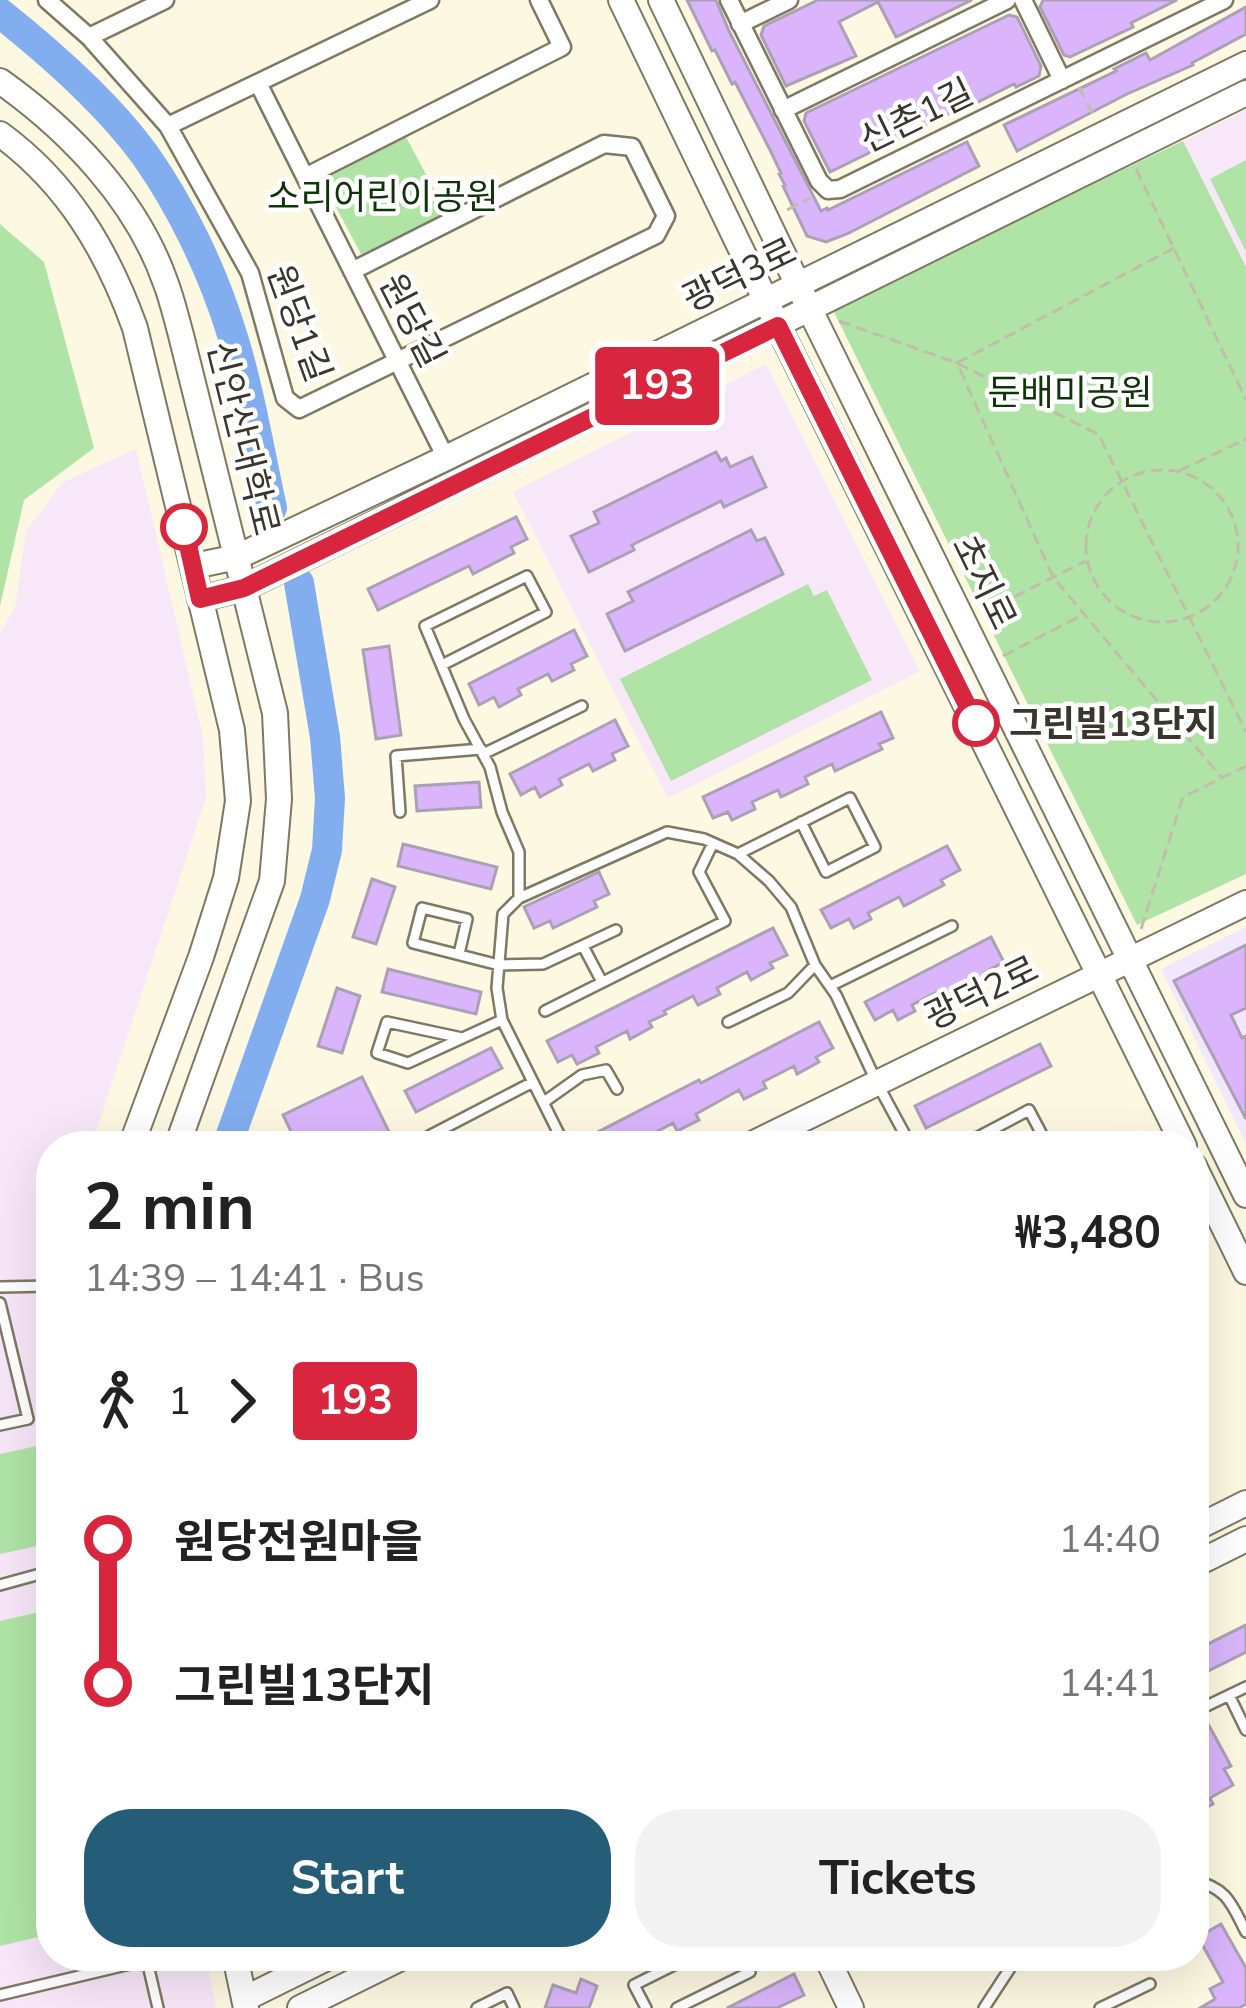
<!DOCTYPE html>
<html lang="en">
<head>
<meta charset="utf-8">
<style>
  :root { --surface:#fff; --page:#f2f2f2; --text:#222; --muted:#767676; --accent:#255c77 }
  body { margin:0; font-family:"Nunito Sans","Noto Sans KR",sans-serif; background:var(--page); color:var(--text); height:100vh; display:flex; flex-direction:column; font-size:45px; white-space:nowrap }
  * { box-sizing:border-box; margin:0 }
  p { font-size:39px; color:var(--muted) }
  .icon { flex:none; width:66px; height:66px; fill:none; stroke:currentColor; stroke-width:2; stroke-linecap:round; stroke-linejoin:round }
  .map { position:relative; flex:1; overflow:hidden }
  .panel { position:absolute; left:36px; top:1131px; width:1173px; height:840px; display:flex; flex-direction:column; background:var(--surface); border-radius:48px; box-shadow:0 12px 48px #0002 }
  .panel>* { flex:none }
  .badge { padding:0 24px; border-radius:9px; font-size:42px; line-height:78px }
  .map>.badge { position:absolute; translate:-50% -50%; box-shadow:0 0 0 6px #fff }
  .legs { display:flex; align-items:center; gap:18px; height:132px; padding:0 48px; font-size:39px }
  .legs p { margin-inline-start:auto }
  .head { display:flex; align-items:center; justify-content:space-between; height:204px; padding:0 48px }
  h1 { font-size:66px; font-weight:700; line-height:90px }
  .action { display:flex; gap:24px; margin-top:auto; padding:24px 48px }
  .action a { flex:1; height:138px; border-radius:48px; background:var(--accent); color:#fff; font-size:48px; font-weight:700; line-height:138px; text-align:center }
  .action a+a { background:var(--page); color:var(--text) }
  ul { padding:0 48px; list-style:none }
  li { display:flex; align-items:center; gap:42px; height:144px; font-size:45px }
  li i { display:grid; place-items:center; width:18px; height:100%; margin:0 15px; background:currentColor }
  li i::after { content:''; width:30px; height:30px; margin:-15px; border:9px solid; border-radius:50%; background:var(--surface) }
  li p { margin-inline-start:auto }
  li:first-child i { background:linear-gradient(#0000 50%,currentColor 0) }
  li:last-child i { background:linear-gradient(currentColor 50%,#0000 0) }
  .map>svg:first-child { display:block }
  .commercial { fill:#f2e8fe }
  .education { fill:#f8e7f9 }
  .green { fill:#b0e4a6 }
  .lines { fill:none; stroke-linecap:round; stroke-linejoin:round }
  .river { stroke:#82adee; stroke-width:30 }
  .building { fill:#dab5fb; stroke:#aba1b5; stroke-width:3 }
  .lane-casing { stroke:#7d7964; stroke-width:14 }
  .street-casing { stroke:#7d7964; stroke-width:21 }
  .secondary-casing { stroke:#7d7964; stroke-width:28 }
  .path { stroke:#c0bdaa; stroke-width:3; stroke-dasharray:12 6; stroke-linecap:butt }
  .lane { stroke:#fff; stroke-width:9 }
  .street { stroke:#fff; stroke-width:16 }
  .secondary { stroke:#fff; stroke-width:24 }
  .line-1-casing { stroke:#fff; stroke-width:27 }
  .line-1 { stroke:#d7263d; stroke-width:18 }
  .stop-1-dot { fill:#fff; stroke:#d7263d; stroke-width:6 }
  .labels { text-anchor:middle; stroke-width:9; stroke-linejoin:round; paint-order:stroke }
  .street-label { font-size:36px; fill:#38362d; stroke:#fff }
  .park-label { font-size:36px; fill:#103409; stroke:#fff }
  .stop-label { font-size:36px; font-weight:bold; fill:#38362d; stroke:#fff; text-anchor:start }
</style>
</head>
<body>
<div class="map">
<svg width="1246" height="2008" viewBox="0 0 1246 2008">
  <rect width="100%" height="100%" fill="#fcf8e1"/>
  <!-- commercial -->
  <path class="commercial" d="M1246,927V1144L1161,969Z"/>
  <!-- education -->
  <path class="education" d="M1246,110V267L1183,141Z
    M766,364L920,671L668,798L513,492Z
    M136,449L203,737L206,798L91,1146H51V1956H206L216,2008H0V633L15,608L26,531L63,482Z"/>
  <!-- green -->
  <path class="green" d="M405,135L446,212L362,256L321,179Z
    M1183,141L1246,267V874L1137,925L832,308Z
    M1246,160V252L1210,179Z
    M0,224L44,262L94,448L24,500L0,606Z
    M808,584L814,596L827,590L872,680L671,781L620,679Z
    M51,1443V1543L0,1554V1454Z
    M43,1611L51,1645V1934L0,1946V1621Z"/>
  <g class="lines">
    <!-- river -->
    <path class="river" d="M0,13C49,52 108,104 145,155C181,206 211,268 230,328C249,386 259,449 272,508
      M227,1146L315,899L327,850L330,798L325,737L299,583"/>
  </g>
  <!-- building -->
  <path class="building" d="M687,0H716L729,31L821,211L827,208L828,210L967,142L979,166L847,234L826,242L807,236L783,186L785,185L779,174L781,173L770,150L735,82L732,84L715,50L712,51Z
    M818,0H972L896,37L878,2L839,22L856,56L786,86L761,35L764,26Z
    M1043,0H1177L1131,23L1133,27L1070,57L1064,55L1040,7Z
    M1246,7V34L1192,63L1193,65L1127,94L1017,151L1004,125L1116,71L1114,69L1146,53L1150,60Z
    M1009,15L1017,17L1041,66L1039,76L1016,87L1014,84L974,104L973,102L830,172L804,121L806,113Z
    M716,452L721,461L726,458L730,467L752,457L766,487L724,507L721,501L632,545L634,550L589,572L571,536L599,523L594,512Z
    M516,517L527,539L511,547L514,553L473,574L469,566L378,610L368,589Z
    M751,530L757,541L765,538L783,574L625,651L607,614L633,601L628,592Z
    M574,630L587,656L571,664L574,670L552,681L548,674L518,689L521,695L499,707L494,697L479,705L469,684Z
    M389,646L401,735L376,739L363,650Z
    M881,712L893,738L879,744L882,749L835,771L832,764L805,777L808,784L781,797L778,790L752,802L755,809L732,820L728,812L713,818L703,797Z
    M615,720L628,746L612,754L615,760L593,771L589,764L559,779L562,785L540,797L535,787L521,795L510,774Z
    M479,782L481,807L417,811L415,786Z
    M403,844L497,867L491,889L398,866Z
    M947,846L960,870L941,880L944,885L904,906L899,897L868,913L871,919L854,928L849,919L831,928L821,910Z
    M599,872L609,894L594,901L597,907L553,928L550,921L534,928L524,907Z
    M372,879L395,887L376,944L353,937Z
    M773,928L787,955L770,963L773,968L751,980L747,972L717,988L720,994L698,1005L693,996L664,1011L666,1014L649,1022L652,1027L630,1039L627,1031L596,1047L599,1053L577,1064L572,1055L558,1062L547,1041Z
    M991,937L1004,962L985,972L987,976L948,998L943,989L912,1005L915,1011L898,1020L893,1010L875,1020L865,1002Z
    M1246,945V1008L1231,1015L1242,1038L1246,1036V1119L1174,981Z
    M388,969L481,992L476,1014L382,992Z
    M337,988L360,996L342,1053L318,1046Z
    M819,1022L833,1048L816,1057L819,1062L797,1074L794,1066L763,1082L766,1088L744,1099L739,1090L696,1114L699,1120L677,1131L673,1123L643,1139L646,1146H600L594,1134L699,1080L701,1083Z
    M1040,1044L1051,1066L926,1128L915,1106Z
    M491,1048L502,1068L416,1112L405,1091Z
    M362,1077L396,1146H298L283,1115Z
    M1246,1625V1652L1194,1678V1651Z
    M1206,1720L1231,1766L1224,1769L1233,1785L1210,1798L1213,1804L1194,1815V1772L1201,1767L1194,1754V1727Z
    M1221,1924L1246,1968V2004L1239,2008H1200L1215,1999L1210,1989L1223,1982L1198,1937Z
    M794,1974L804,1995L777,2008H727Z
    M581,1979L597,1986L589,2008H545L553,1985L576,1993Z"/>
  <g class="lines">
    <!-- lane casing -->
    <g class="lane-casing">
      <path id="lane" d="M442,665L546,612L527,576L425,626L464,719L490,767L502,812L519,852V898
        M483,754L582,706
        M400,812L396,756L481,749
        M738,854L850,798L875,847L826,872L801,822
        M583,946L602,982
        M459,954L467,919L422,908L413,943L499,965L543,964L616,930
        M830,986L952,926
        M545,1011L725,921L699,872L713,843
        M728,1022L788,993L815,965
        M462,1038L387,1022L377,1053L408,1063L502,1020
        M544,1102L582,1075L606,1070L617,1089
        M429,1136L533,1082
        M565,1146L502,1020L497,988L503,914L519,898L667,832L704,839L738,854L769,881L791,907L815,965L836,995L877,1083L911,1146
        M961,1146L1029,1110L1048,1146
        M0,1287L51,1286
        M0,1303L28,1419L0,1425
        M0,1585L51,1571
        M1229,1695L1246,1730
        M1194,1712L1246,1687
        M1194,1881C1227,1887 1232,1905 1246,1932
        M146,1956L158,2008
        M0,1995L147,1960
        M477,2008L507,1993L514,2008
        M646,2008L634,1985L692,1956
        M677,2008L750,1972L742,1956
        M984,2008L1018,1956
        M1100,2008L1150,1984"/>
    </g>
    <!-- street casing -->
    <g class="street-casing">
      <path id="street" d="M47,0L89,37L168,126L250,273L285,398L299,409L656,235L666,216L632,147L604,144L352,271
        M729,0L819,181L828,190L840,189L1224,0
        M1023,0L1062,80
        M740,24L789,0
        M89,37L165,0
        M258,83L446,458
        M783,110L1007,0
        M168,126L430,0
        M305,177L562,47L539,0"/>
    </g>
    <!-- secondary casing -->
    <g class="secondary-casing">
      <path id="secondary" d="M621,0L778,326L1184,1146
        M661,0L810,310L1246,1195
        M0,81C69,130 136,199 165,281C172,299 176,317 181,335L275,713L279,799L272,881L177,1146
        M0,134C67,183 107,250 135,328L232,730L238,801L226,878L201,957L131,1146
        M194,566L237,557L446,458L1246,64
        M200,599L244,588L1246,93
        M748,1146L1246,903
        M1194,1166L1246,1272
        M1194,1529L1246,1503
        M1194,1565L1246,1539
        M235,1956L246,2008
        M826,1956L851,2008
        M244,1999L331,1956
        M300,2008L405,1956"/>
    </g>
    <!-- path -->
    <path class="path" d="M1079,87L1094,116
      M1136,169L1246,400
      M787,210L810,198
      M1174,248L957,363L1053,577L1222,778
      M839,321L957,363L1099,435L1246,732
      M1086 546a76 76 0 1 1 152 0a76 76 0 1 1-152 0Z
      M1179,471L1246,439
      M982,613L1086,561
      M1003,656L1084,614
      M1141,929L1183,797L1246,766"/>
    <!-- lane -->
    <use href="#lane" class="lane"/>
    <!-- street -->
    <use href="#street" class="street"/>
    <!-- secondary -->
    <use href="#secondary" class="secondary"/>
  </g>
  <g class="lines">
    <!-- line-1 casing -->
    <g class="line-1-casing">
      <path id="line-1" d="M184,527L200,599L244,588L778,326L976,723"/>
    </g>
    <!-- line-1 -->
    <use href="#line-1" class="line-1"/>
  </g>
  <!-- markers -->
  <g class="stop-1-dot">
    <circle cx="184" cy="527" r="21"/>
    <circle cx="976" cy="723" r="21"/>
  </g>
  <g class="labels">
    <!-- street labels -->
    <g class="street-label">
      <text transform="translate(916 115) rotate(-26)" y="13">신촌1길</text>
      <text transform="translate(739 274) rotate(-26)" y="13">광덕3로</text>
      <text transform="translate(413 320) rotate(63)" y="13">원당길</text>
      <text transform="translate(300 323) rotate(70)" y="13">원당1길</text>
      <text transform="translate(244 438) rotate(76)" y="13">신안산대학로</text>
      <text transform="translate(985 582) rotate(64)" y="13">초지로</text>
      <text transform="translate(981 992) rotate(-26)" y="13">광덕2로</text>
    </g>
    <!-- park labels -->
    <g class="park-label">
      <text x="383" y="209">소리어린이공원</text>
      <text x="1070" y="405">둔배미공원</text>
    </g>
    <!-- stop labels -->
    <g class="stop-label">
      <text x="1009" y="736">그린빌13단지</text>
    </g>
  </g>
</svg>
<b class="badge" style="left:657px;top:386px;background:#d7263d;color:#fff">193</b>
<section class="panel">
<div class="head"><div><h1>2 min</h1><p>14:39 – 14:41 · Bus</p></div><b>₩3,480</b></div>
<div class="legs"><svg class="icon" aria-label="walk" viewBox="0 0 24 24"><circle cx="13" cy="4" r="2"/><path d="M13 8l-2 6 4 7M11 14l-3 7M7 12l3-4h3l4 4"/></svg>1<svg class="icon" aria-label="forward" viewBox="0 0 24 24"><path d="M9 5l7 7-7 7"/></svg><b class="badge" style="background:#d7263d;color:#fff">193</b></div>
<ul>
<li><i style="color:#d7263d"></i><b>원당전원마을</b><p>14:40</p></li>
<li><i style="color:#d7263d"></i><b>그린빌13단지</b><p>14:41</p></li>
</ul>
<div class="action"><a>Start</a><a>Tickets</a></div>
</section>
</div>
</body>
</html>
